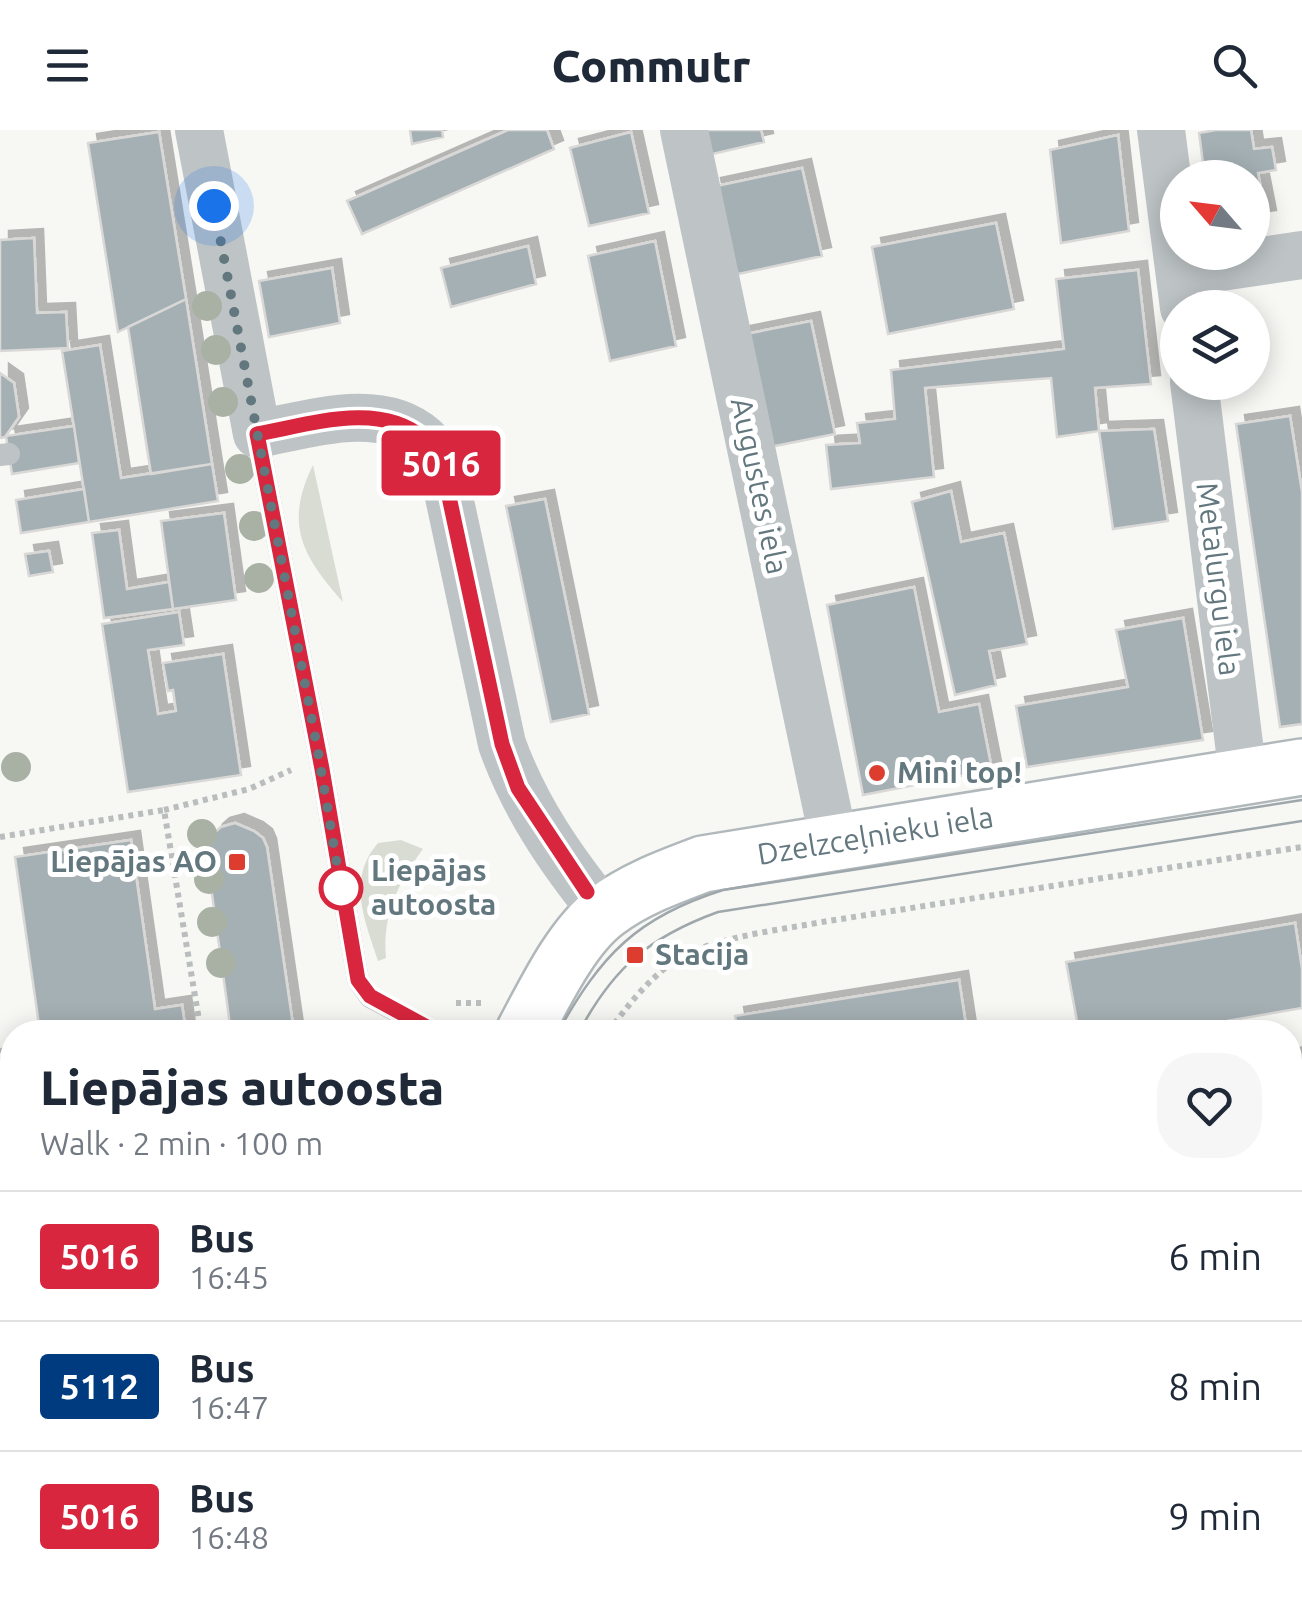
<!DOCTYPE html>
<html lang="en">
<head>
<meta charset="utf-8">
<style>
  :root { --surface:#fff; --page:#f6f6f7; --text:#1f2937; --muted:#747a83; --line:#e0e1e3 }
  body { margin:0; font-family:Ubuntu,sans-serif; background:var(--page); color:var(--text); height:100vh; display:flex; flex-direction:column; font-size:38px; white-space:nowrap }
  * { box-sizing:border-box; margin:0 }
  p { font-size:32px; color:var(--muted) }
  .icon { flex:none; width:55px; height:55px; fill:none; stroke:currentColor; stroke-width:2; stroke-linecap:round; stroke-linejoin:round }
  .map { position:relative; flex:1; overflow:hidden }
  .drawer { position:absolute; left:0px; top:890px; width:1302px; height:582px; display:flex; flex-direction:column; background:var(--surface); border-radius:40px 40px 0 0; box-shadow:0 5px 25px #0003 }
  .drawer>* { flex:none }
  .badge { padding:0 20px; border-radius:8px; font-size:35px; line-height:65px }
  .needle { width:65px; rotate:298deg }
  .controls { position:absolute; left:1160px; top:30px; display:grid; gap:20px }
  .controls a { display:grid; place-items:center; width:110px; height:110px; border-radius:50%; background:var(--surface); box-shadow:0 5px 25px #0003; font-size:50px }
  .you { position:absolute; width:50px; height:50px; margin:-25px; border:8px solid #fff; border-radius:50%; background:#1a73e8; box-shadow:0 0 0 15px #1a73e833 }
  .map>.badge { position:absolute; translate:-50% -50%; box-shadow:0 0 0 5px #fff }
  .round { display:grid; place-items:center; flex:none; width:105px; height:105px; border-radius:40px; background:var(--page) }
  .summary { display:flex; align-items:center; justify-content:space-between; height:170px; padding:0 40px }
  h1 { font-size:48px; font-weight:800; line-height:75px }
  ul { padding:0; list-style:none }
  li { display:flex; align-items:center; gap:30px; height:130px; padding:0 40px; border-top:2px solid var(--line) }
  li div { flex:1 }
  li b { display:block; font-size:38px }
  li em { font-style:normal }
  li .badge { min-width:110px; font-weight:700; text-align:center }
  header { display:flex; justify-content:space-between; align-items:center; height:130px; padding:0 40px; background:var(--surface); font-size:45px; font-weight:800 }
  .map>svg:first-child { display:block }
  .green { fill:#d8dcd3 }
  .building { fill:#a5b0b4; stroke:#d9d8d7; stroke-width:2.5; filter:url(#shadow) }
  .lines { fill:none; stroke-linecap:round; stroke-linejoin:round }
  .secondary-casing { stroke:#b1b8bb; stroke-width:60 }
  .path { stroke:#b9bdbe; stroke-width:6; stroke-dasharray:5 5; stroke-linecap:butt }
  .lane { stroke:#bec4c6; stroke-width:22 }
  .street { stroke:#bec4c6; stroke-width:48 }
  .secondary { stroke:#fff; stroke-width:55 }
  .tram { stroke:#9ea7ab; stroke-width:2.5 }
  .rail { stroke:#9ea7ab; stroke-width:8; stroke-dasharray:15 8; stroke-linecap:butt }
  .tree { fill:#a8b1a4 }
  .line-casing { stroke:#fff; stroke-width:22 }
  .line { stroke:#d7263d; stroke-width:15 }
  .walk { stroke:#63777e; stroke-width:10; stroke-dasharray:0 18 }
  .poi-dot { fill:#dd3d2e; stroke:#fff; stroke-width:4 }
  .stop-dot { fill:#fff; stroke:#d7263d; stroke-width:5 }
  .labels { text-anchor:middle; stroke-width:10; stroke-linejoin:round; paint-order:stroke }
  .street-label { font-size:30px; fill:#63777e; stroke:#fff }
  .poi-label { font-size:30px; font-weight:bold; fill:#63777e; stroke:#fff; text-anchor:start }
  .stop-label { font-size:30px; font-weight:bold; fill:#63777e; stroke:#fff; text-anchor:start }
</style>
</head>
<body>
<header><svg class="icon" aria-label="menu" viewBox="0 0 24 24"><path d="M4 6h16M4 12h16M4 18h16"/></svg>Commutr<svg class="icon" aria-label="search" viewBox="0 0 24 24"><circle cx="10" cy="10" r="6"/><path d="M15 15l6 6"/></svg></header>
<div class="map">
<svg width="1302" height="1472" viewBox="0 0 1302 1472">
  <defs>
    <filter id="shadow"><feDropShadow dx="9" dy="-9" stdDeviation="0" flood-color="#0004"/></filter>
  </defs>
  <rect width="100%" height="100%" fill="#f7f7f4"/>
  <!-- green -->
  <path class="green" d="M313,335L343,472C302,426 284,394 313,335Z
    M401,710L423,719C398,752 382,786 386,828L378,831C365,790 346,750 378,713Z"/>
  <!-- building -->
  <path class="building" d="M410,0H442L443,7L412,14Z
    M508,0H547L554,19L362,104L347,71Z
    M698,0H761L764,12L704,26Z
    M1216,0H1251L1254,19L1272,17L1276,40L1258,43L1267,89L1252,91V48H1205L1199,3Z
    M159,2L186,169L118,202L88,13Z
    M631,2L649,83L589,96L570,18Z
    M1118,5L1129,101L1061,113L1050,20Z
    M802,38L822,126L729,146L712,57Z
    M996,93L1014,179L888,204L872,117Z
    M34,108L37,183L66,182L68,218L0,221V110Z
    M655,111L676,216L610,231L588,126Z
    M528,116L536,154L451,177L441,138Z
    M332,138L340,193L269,207L259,151Z
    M1138,140L1151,254L1095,258L1099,301L1057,307L1051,248L925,258L934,347L831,359L826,315L860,313L857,293L895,289L891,240L1064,219L1056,149Z
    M186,169L212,334L151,344L128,197Z
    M811,191L835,304L765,318L741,205Z
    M100,215L121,348L212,334L218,371L89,392L62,221Z
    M0,243L14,253L19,287L5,307L0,308Z
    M1290,286L1302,362V594L1280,597L1236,294Z
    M74,296L79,333L12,344L6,306Z
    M1154,299L1168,391L1113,399L1099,301Z
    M84,359L89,392L21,403L16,370Z
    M951,361L961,412L1004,403L1027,514L989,521L996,555L955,565L912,372Z
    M545,369L589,584L551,592L506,376Z
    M224,383L236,470L173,479L161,391Z
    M119,400L127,459L169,452L173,479L104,488L92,403Z
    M49,421L53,442L29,446L25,424Z
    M914,457L939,582L979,574L992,640L863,665L827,475Z
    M179,482L184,515L148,520L158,584L176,581L173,560L168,561L163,533L223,524L241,645L128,662L102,494Z
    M1183,488L1203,610L1027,637L1016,576L1128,557L1116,500Z
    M235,693L254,701L263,708L267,717L294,902H231L206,721L214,703L221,697Z
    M131,710L155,879L182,875L186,902H40L15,727Z
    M1295,793L1302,839V878L1164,902H1079L1066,832Z
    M959,850L967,902H738L735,886Z
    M1302,925V1038L1290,948V927Z
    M1290,1448L1302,1456V1472H993L1002,1460H1290Z
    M301,1460H356L358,1472H303Z
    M411,1460H471L473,1472H414Z
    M685,1460H732L728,1466L737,1472H676Z"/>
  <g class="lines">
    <!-- secondary casing -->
    <g class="secondary-casing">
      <g id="secondary">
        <path id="s1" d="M524,902C544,865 571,807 606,781C635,759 669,747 703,734L1302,637"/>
        <path d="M885,1460L901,1472"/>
      </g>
    </g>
    <!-- path -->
    <path class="path" d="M164,680L249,659L291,640
      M0,707L164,680L201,902
      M456,873H484
      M609,902C626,876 661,834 691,822C731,805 785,799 828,791L1302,717
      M0,918L12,1001
      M0,1329L12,1327
      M80,1460L82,1472
      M764,1460L781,1472"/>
    <!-- lane -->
    <path class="lane" d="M257,304L322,639L358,850L370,867L436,902
      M0,325L9,324"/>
    <!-- street -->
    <path class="street" d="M199,0L257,304C308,295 380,270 424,309C431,315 436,326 442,334L502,614C525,678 561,730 603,782
      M684,0L834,712
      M1161,0L1184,178
      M1180,143L1302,125
      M1194,252L1243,646"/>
    <!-- secondary -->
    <use href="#secondary" class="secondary"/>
    <!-- tram -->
    <path class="tram" d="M558,902C601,825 637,787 723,760L1302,670
      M579,902C613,838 649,807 718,782L1302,691
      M807,1460L823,1472
      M835,1460L852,1472"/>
    <!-- rail -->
    <path class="rail" d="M0,1343L12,1429
      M17,1460L19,1472"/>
  </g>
  <!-- trees -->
  <g class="tree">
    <circle cx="207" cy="176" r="15"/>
    <circle cx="216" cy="220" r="15"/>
    <circle cx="223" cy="272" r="15"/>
    <circle cx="240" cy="339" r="15"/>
    <circle cx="254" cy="396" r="15"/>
    <circle cx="259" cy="448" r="15"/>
    <circle cx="16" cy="637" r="15"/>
    <circle cx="202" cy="704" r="15"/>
    <circle cx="209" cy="749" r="15"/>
    <circle cx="212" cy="792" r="15"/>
    <circle cx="221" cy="833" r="15"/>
  </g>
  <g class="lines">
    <!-- line casing -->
    <g class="line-casing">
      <path id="line" d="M436,902L370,866L358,850L322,639L257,304C308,295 380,270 424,309C431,315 436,326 442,334L502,614L518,658L587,762"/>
    </g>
    <!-- line -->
    <use href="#line" class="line"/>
    <!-- walk -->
    <path class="walk" d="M214,76L318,622L341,758"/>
  </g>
  <!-- markers -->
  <g class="poi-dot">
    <circle cx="877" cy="643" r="10"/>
    <rect x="227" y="722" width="20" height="20" rx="5"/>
    <rect x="625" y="815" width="20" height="20" rx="5"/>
  </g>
  <circle class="stop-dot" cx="341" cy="758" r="20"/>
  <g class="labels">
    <!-- street labels -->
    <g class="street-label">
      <text transform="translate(759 356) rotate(78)" y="10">Augustes iela</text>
      <text transform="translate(1218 449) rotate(83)" y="10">Metalurgu iela</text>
      <text dy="10" stroke="none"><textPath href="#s1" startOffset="430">Dzelzceļnieku iela</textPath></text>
    </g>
    <!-- poi labels -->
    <g class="poi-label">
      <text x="897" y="653">Mini top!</text>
      <text x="217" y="742" text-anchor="end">Liepājas AO</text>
      <text x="655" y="835">Stacija</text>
    </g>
    <!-- stop labels -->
    <g class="stop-label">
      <text x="371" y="751">Liepājas<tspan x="371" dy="34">autoosta</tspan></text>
    </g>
  </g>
</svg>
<div class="controls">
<a><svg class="needle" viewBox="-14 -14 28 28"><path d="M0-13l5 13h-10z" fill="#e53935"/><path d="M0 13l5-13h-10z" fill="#747a83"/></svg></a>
<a><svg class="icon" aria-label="layers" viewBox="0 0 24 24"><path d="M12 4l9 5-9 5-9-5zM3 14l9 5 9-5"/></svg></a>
</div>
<div class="you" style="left:214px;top:76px"></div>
<b class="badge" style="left:441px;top:333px;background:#d7263d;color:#fff">5016</b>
<section class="drawer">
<div class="summary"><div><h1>Liepājas autoosta</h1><p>Walk · 2 min · 100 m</p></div><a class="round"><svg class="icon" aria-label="heart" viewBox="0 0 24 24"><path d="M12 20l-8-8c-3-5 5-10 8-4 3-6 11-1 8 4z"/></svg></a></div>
<ul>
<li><span class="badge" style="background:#d7263d;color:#fff">5016</span><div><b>Bus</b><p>16:45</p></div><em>6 min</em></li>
<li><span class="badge" style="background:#003b80;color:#fff">5112</span><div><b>Bus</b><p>16:47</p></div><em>8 min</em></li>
<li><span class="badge" style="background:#d7263d;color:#fff">5016</span><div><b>Bus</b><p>16:48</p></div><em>9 min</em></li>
</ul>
</section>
</div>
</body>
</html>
